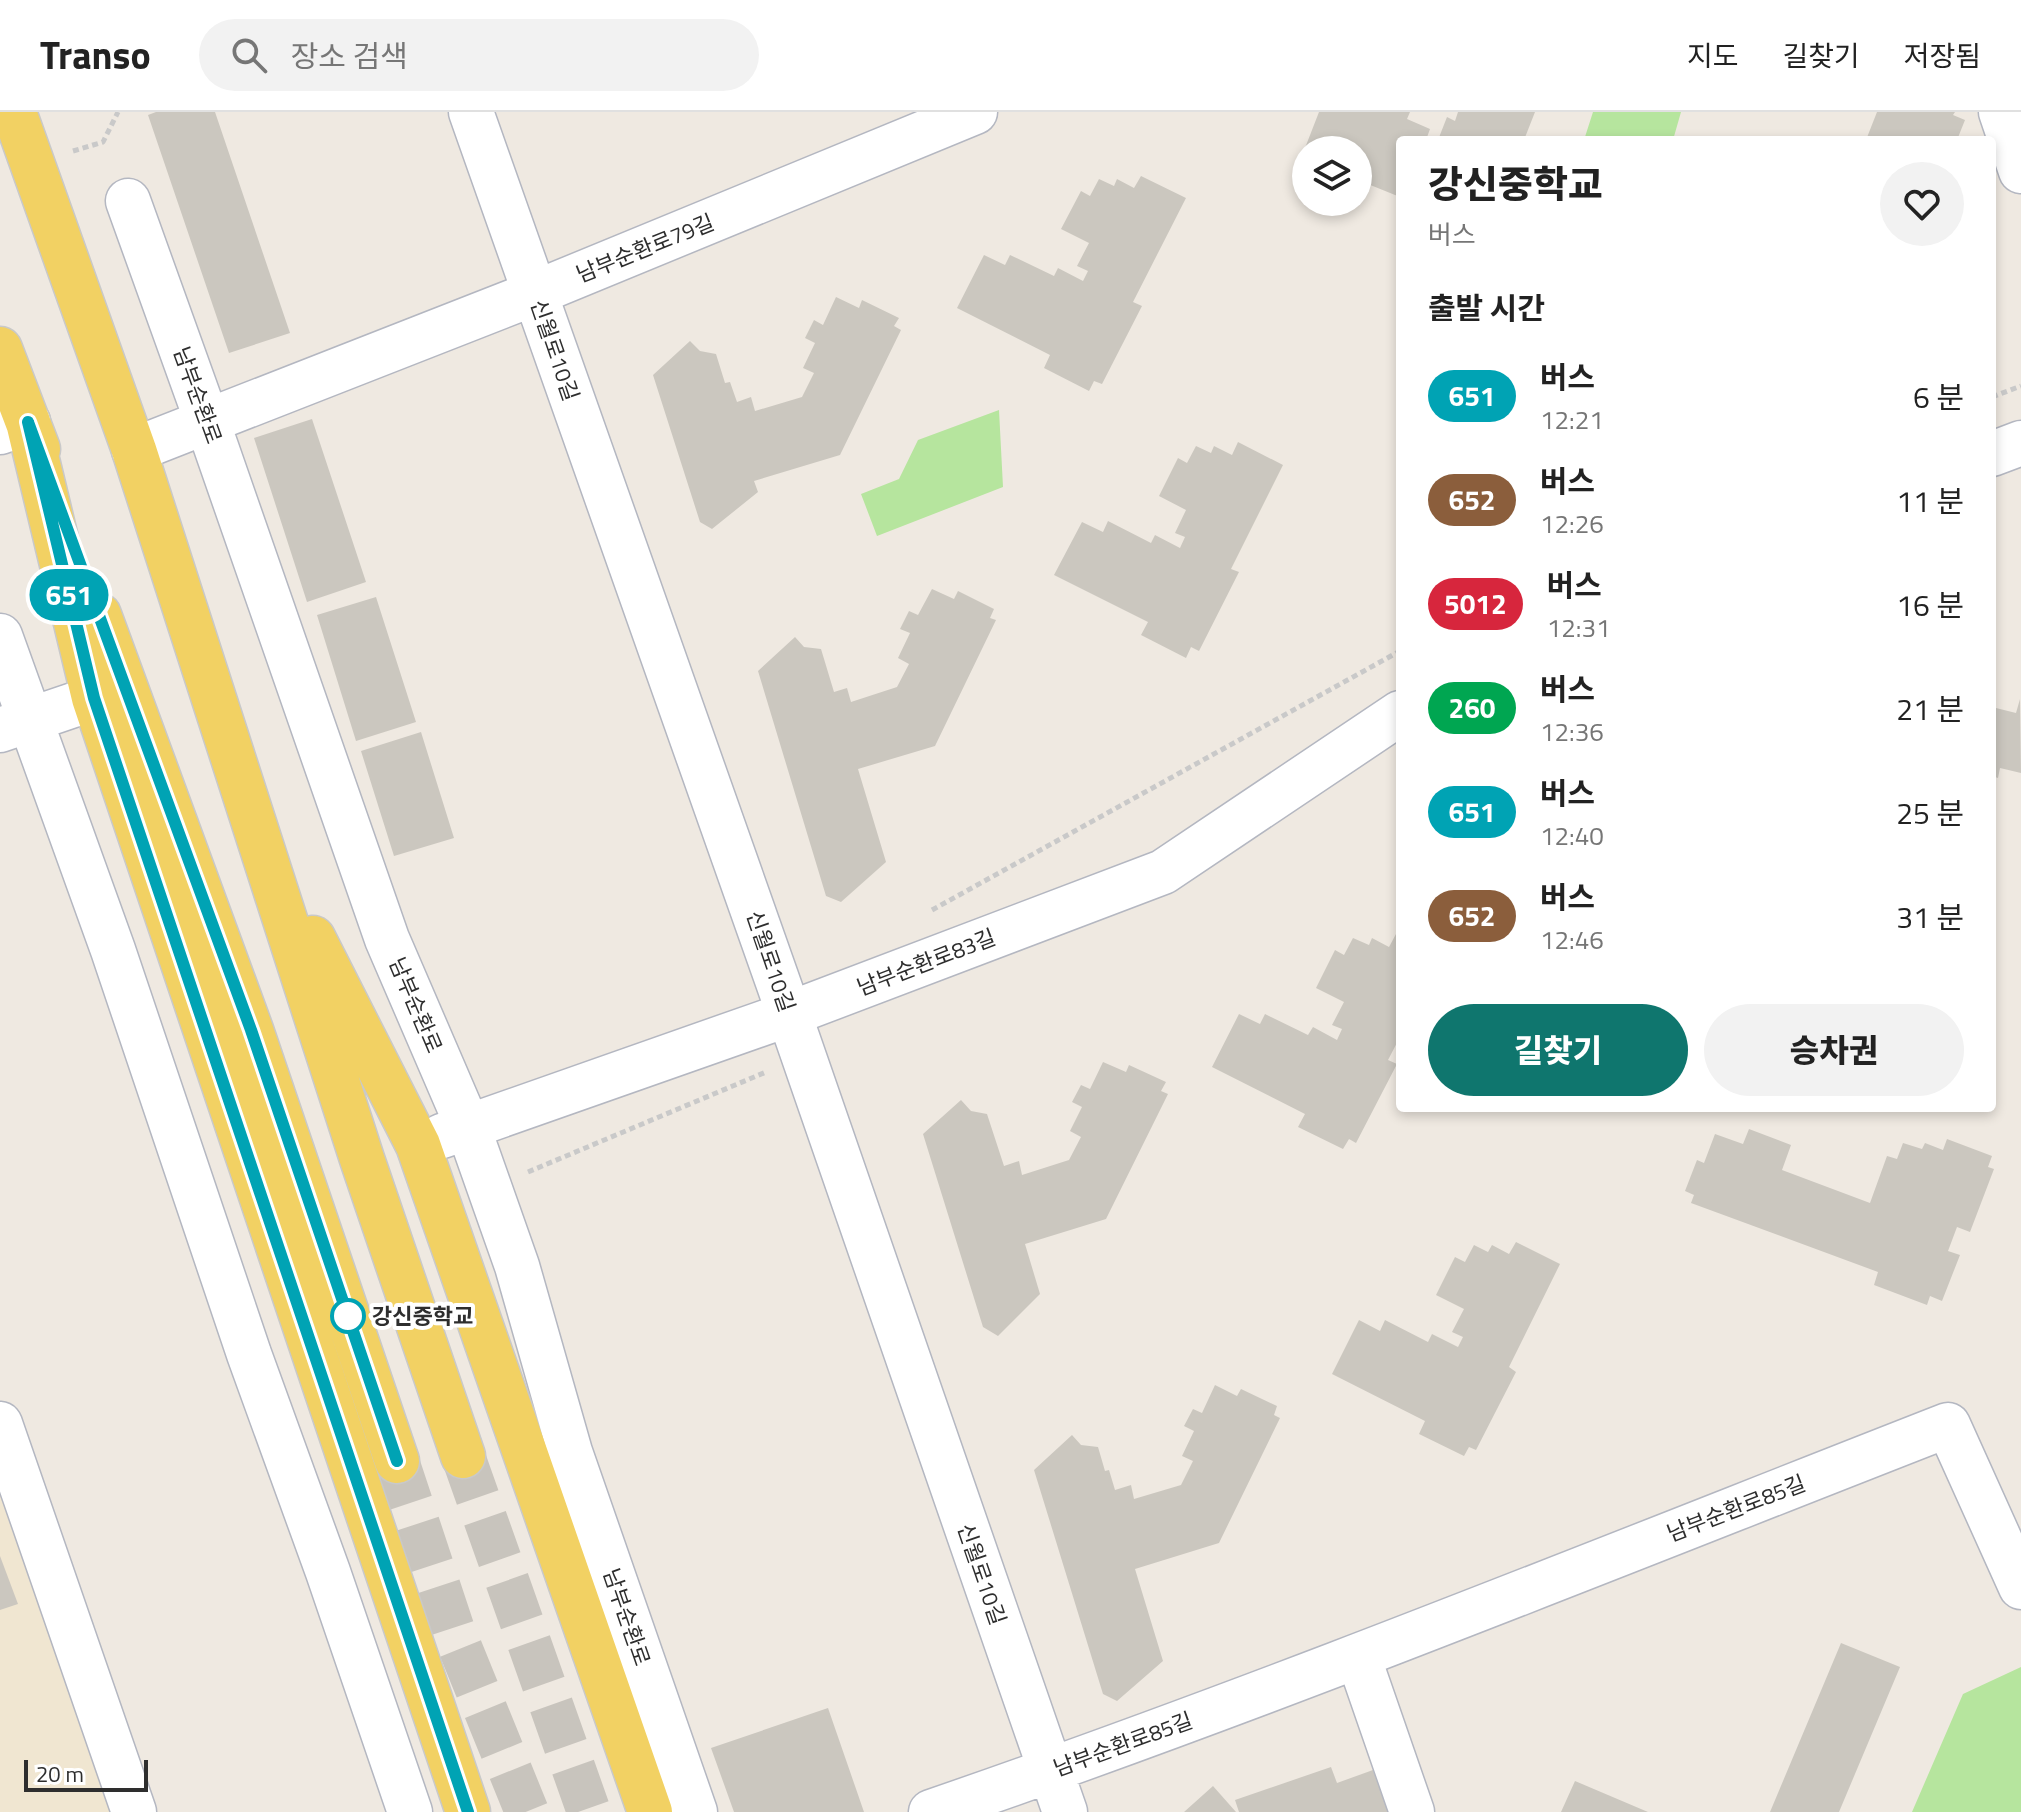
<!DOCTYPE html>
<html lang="ko">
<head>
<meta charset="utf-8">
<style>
  :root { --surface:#fff; --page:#f2f2f2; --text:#222; --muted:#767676; --line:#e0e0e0; --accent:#0f766e }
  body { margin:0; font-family:"Titillium Web","Noto Sans KR",sans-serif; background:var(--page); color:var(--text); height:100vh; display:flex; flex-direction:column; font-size:30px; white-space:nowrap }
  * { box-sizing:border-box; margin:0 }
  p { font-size:26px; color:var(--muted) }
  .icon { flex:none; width:44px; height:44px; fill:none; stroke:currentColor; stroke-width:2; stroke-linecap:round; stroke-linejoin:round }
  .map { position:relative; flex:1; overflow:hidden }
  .drawer { position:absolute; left:1396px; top:24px; width:600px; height:976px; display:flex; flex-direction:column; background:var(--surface); border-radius:8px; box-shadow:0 4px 12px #0003 }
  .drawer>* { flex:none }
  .badge { padding:0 16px; border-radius:26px; font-size:28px; line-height:52px }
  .fabs { position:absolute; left:1292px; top:24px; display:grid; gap:16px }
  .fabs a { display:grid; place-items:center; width:80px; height:80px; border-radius:50%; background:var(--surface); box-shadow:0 4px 12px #0003; font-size:40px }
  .scale { position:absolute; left:24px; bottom:20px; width:124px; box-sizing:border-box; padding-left:8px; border:4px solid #2e2e2e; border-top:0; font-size:22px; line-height:28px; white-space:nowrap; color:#2e2e2e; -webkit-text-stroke:6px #fff; paint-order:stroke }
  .map>.badge { position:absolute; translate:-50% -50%; box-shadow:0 0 0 4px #fff }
  h2 { padding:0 32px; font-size:30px; line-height:72px }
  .round { display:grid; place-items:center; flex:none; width:84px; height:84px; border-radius:42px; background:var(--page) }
  .overview { display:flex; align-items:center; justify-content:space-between; height:136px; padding:0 32px }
  h1 { font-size:38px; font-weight:800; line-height:60px }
  .button { display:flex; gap:16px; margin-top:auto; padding:16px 32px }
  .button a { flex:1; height:92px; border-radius:48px; background:var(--accent); color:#fff; font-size:32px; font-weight:800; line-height:92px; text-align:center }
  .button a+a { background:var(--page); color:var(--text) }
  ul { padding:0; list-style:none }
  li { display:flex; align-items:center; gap:24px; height:104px; padding:0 32px }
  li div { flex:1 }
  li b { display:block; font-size:30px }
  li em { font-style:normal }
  li .badge { min-width:88px; font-weight:700; text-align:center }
  header { display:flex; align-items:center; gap:48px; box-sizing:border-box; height:112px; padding:0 40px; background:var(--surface); border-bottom:2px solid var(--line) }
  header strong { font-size:38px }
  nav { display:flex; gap:44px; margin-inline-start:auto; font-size:28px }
  .search { width:560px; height:72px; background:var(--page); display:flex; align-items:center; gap:20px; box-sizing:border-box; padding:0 28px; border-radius:44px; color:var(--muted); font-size:30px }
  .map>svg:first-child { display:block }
  .education { fill:#f0e6d1 }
  .green { fill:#b6e59e }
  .building { fill:#cbc7bf }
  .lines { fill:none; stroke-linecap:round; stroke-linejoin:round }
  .major-tunnel { stroke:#c8c4bd; stroke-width:44; stroke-dasharray:44 22; stroke-linecap:butt }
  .minor-casing { stroke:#b4b7c1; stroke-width:47 }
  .major-casing { stroke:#c9c9c9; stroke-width:47 }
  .path { stroke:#c9c9c9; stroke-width:5; stroke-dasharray:6 4; stroke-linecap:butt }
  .minor { stroke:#fff; stroke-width:44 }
  .major { stroke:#f2d163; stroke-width:44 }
  .line-casing { stroke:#fff; stroke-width:18 }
  .line { stroke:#00a3b4; stroke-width:12 }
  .stop-dot { fill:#fff; stroke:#00a3b4; stroke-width:4 }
  .labels { text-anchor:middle; stroke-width:8; stroke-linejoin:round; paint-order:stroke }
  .street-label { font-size:22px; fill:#2e2e2e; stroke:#fff }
  .stop-label { font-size:22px; font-weight:bold; fill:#2e2e2e; stroke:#fff; text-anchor:start }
</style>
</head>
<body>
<header>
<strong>Transo</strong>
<div class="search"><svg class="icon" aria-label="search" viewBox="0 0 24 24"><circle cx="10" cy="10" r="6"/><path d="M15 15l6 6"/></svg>장소 검색</div>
<nav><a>지도</a><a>길찾기</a><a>저장됨</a></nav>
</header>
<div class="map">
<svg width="2021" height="1700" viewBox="0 0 2021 1700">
  <rect width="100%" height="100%" fill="#efe9e1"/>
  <!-- education -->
  <path class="education" d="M0,1312L134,1700H0Z"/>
  <!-- green -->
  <path class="green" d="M1593,0H1681L1673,28H1584Z
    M999,298L1003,375L877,424L861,382L899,367L918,328Z
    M2021,1555V1700H1912L1963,1582Z"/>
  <!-- building -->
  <path class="building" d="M156,0H215L290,221L229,241L148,3Z
    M1319,0H1410L1407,7L1430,17L1426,28H1400V85L1358,68V38L1305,36Z
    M1458,0H1535L1524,28H1438L1447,5L1455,9Z
    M1877,0H1955L1953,3L1965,8L1957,28H1866Z
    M1141,64L1186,86L1133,190L1142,194L1102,272L1094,269L1089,279L1044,256L1050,243L957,196L984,143L1005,153L1010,143L1054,164L1058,156L1083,169L1088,159L1077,154L1089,131L1061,117L1081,79L1090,84L1099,67L1114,74L1117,67L1134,76Z
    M836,185L859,196L862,188L899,206L894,214L901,218L840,343L754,369L758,380L712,417L700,410L653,263L690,229L700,239L716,242L725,271L730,270L737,290L751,285L755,299L802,285L814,261L803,256L815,231L805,226L814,208L823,213Z
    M312,307L366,470L307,490L254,326Z
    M1238,330L1283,353L1231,457L1239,460L1199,539L1191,535L1186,546L1141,523L1148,510L1054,463L1082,410L1103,420L1108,409L1151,431L1155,423L1180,436L1185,425L1175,421L1186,398L1159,384L1178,346L1187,351L1196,334L1211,341L1214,334L1232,343Z
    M932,477L954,487L958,479L994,497L990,506L996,508L935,634L858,657L886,750L841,790L826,784L758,559L795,525L804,535L821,537L834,580L847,576L851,590L897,575L909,552L898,546L910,521L900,517L909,499L918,503Z
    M376,485L416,610L356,629L317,503Z
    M2020,587L2021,661L2000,656L1998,666L1992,664V595L2016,601Z
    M421,620L454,726L394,744L361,639Z
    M1396,822L1400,824V925L1388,948L1397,952L1356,1031L1349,1027L1343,1037L1298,1015L1305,1002L1212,955L1239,902L1260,912L1265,902L1308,923L1313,915L1337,928L1342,917L1332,913L1344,890L1316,876L1335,838L1344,843L1353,826L1369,833L1372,826L1389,835Z
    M1103,950L1126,960L1129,953L1166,970L1161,979L1168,982L1106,1107L1025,1132L1040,1182L998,1224L983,1215L923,1022L961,988L971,999L987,1002L1004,1054L1019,1049L1022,1063L1069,1048L1081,1025L1070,1019L1082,995L1072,990L1081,973L1090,977Z
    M1749,1017L1791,1033L1782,1058L1870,1091L1887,1044L1897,1047L1903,1031L1922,1037L1925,1031L1943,1038L1947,1027L1992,1044L1988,1055L1994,1057L1970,1120L1957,1115L1948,1139L1960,1143L1942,1189L1930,1184L1927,1193L1874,1173L1878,1160L1691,1091L1694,1083L1685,1079L1697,1048L1704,1051L1715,1022L1743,1032Z
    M1516,1130L1560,1152L1509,1255L1516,1260L1476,1338L1469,1335L1464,1344L1419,1322L1425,1309L1332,1262L1359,1208L1380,1219L1385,1208L1428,1230L1432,1222L1458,1235L1463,1225L1452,1220L1464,1197L1436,1183L1455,1145L1465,1150L1474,1133L1488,1140L1492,1133L1509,1142Z
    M1215,1273L1237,1284L1241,1277L1277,1294L1274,1303L1280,1306L1219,1431L1135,1457L1163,1549L1117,1589L1103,1582L1034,1358L1072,1323L1081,1333L1098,1335L1105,1359L1109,1358L1115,1378L1131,1373L1134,1387L1181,1373L1193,1349L1182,1344L1194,1319L1184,1314L1193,1297L1202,1301Z
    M0,1444L18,1492L0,1498Z
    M1841,1531L1900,1555L1839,1700H1770Z
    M828,1596L864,1700H734L711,1636Z
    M1331,1655L1337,1671L1373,1658L1388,1700H1239L1235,1688Z
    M1575,1669L1648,1700H1561Z
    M1213,1674L1236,1700H1184Z"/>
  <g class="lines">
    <!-- major-tunnel -->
    <path class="major-tunnel" d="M463,1344L589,1700
      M397,1349L453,1518L527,1700"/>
    <!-- minor casing -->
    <g class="minor-casing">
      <path id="minor" d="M471,0L779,873L1065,1700
        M2001,0L2021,59
        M128,89L207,309L387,827L468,1015L517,1154L570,1340L695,1700
        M0,320L28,310
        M134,338L535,181L975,0
        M1992,342L2021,331
        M0,524L113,838L249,1242L328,1460L410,1700
        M0,618L94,586
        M442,1024L789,902L1163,760L1400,601
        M0,1312L134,1700
        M1358,1544L1412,1700
        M931,1700C1274,1582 1610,1445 1948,1313L2021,1475"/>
    </g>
    <!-- major casing -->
    <g class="major-casing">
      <path id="major" d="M14,0L134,338L362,1047L463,1344
        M0,237L38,337
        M28,310L94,586L468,1700
        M99,503L251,918L397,1349
        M313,826L418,1033L650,1700"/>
    </g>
    <!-- path -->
    <path class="path" d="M73,39L103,30L118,0
      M1992,285L2021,274
      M932,798L1400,539
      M528,1060L766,960"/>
    <!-- minor -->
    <use href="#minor" class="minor"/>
    <!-- major -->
    <use href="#major" class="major"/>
  </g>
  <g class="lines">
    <!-- line casing -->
    <g class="line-casing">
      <path id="line" d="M397,1349L251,918L28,310L94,586L468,1700"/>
    </g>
    <!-- line -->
    <use href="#line" class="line"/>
  </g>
  <!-- markers -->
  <circle class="stop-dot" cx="348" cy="1204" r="16"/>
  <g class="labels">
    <!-- street labels -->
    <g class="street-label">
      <text transform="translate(645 136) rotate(-22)" y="8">남부순환로79길</text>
      <text transform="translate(555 238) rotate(71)" y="8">신월로10길</text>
      <text transform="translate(198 283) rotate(70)" y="8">남부순환로</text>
      <text transform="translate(771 849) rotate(71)" y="8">신월로10길</text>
      <text transform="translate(926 850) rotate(-21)" y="8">남부순환로83길</text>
      <text transform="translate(416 893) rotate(67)" y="8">남부순환로</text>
      <text transform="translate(1736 1396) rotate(-21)" y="8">남부순환로85길</text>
      <text transform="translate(982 1462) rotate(71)" y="8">신월로10길</text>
      <text transform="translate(627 1505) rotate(71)" y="8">남부순환로</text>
      <text transform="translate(1123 1632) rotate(-20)" y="8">남부순환로85길</text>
    </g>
    <!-- stop labels -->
    <g class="stop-label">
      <text x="372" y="1212">강신중학교</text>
    </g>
  </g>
</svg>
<div class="fabs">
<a><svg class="icon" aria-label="layers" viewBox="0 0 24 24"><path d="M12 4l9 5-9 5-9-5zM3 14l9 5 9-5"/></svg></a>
</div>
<div class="scale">20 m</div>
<b class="badge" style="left:69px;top:483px;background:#00a3b4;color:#fff">651</b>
<section class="drawer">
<div class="overview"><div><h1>강신중학교</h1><p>버스</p></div><a class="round"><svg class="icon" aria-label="heart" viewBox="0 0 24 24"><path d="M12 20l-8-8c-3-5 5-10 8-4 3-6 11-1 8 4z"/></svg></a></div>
<h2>출발 시간</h2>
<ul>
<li><span class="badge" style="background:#00a3b4;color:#fff">651</span><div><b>버스</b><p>12:21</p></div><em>6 분</em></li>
<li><span class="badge" style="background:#8b5e3c;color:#fff">652</span><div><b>버스</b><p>12:26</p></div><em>11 분</em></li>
<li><span class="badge" style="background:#d7263d;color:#fff">5012</span><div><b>버스</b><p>12:31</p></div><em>16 분</em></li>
<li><span class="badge" style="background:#00a651;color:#fff">260</span><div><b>버스</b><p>12:36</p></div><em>21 분</em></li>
<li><span class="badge" style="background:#00a3b4;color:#fff">651</span><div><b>버스</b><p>12:40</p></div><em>25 분</em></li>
<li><span class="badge" style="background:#8b5e3c;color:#fff">652</span><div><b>버스</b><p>12:46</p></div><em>31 분</em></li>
</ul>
<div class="button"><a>길찾기</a><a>승차권</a></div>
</section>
</div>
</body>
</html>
